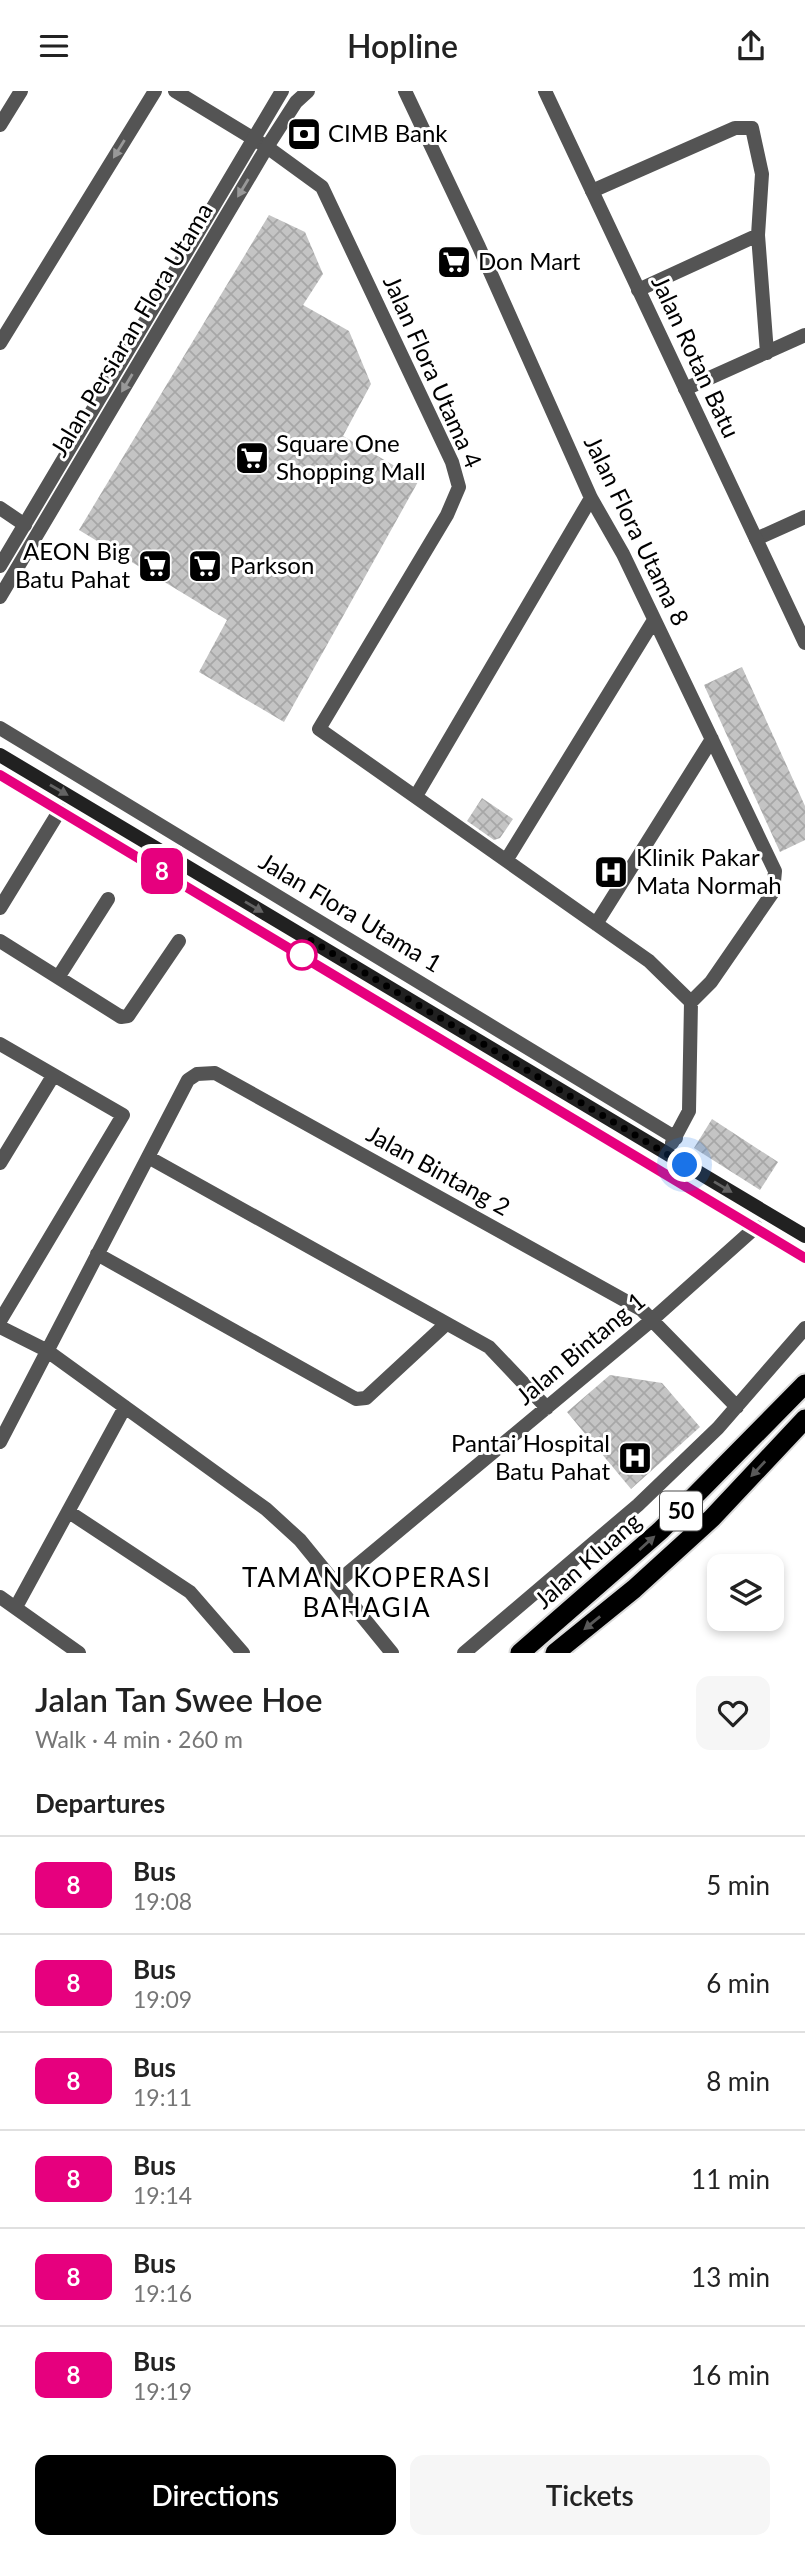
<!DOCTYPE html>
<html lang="en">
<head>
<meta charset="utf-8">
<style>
  :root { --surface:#fff; --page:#f6f6f6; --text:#222; --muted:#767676; --line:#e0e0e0; --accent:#000 }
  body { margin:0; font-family:Lato,sans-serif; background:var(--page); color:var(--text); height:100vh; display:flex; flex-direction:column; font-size:26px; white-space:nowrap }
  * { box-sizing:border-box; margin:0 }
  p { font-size:23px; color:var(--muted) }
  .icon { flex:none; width:38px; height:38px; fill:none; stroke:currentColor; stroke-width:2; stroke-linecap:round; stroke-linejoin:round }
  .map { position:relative; height:1562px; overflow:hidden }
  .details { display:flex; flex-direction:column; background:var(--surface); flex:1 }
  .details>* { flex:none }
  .badge { padding:0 14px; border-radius:10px; font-size:24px; line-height:46px }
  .controls { position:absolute; left:707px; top:1463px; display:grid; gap:14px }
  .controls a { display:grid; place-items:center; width:77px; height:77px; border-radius:14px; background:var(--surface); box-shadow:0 4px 10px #0003; font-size:35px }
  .you { position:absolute; width:35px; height:35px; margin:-18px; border:5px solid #fff; border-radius:50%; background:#1a73e8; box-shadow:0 0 0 10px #1a73e833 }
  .map>.badge { position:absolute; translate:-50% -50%; box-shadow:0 0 0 4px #fff }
  h2 { padding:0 35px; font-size:26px; line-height:63px }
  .round { display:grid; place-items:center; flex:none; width:74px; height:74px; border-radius:14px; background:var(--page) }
  .summary { display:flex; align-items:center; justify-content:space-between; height:119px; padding:0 35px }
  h1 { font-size:33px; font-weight:600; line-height:52px }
  .action { display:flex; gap:14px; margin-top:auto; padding:14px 35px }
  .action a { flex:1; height:80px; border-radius:14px; background:var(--accent); color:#fff; font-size:28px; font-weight:600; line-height:80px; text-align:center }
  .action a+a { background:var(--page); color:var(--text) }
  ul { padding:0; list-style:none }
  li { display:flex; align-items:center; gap:21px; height:98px; padding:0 35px; border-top:2px solid var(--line) }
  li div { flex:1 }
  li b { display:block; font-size:26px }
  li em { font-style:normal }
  li .badge { min-width:77px; font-weight:700; text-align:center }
  header { display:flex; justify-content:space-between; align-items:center; height:91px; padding:0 35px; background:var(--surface); font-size:32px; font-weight:600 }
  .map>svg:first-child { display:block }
  .building { fill:url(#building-cross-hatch) }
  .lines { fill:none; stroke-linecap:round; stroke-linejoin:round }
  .trunk-casing { stroke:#dbdbdb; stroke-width:23 }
  .minor { stroke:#545454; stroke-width:14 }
  .tertiary { stroke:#545454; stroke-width:14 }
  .secondary { stroke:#212121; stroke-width:14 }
  .trunk { stroke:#000; stroke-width:19 }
  .oneway { fill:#989898 }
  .oneway2 { fill:#646464 }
  .oneway3 { fill:#595959 }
  .line-casing { stroke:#fff; stroke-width:16 }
  .line { stroke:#e6007e; stroke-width:10 }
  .walk { stroke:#000; stroke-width:7; stroke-dasharray:0 12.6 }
  .stop-dot { fill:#fff; stroke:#e6007e; stroke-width:3.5 }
  .labels { text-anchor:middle; stroke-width:6; stroke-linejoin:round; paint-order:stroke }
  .shield { fill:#fff; stroke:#4c4c4c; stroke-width:2 }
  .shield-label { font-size:23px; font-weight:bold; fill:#000 }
  .poi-label { font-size:24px; fill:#000; stroke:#fff; text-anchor:start }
  .street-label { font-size:24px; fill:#000; stroke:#fff }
  .neighbourhood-label { font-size:26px; letter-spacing:2px; fill:#000; stroke:#fff }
</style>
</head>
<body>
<header><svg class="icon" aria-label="menu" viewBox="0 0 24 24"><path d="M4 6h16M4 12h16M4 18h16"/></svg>Hopline<svg class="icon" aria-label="share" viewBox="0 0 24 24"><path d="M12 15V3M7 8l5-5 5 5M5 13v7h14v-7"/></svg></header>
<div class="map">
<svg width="805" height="1562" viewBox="0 0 805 1562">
  <defs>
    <pattern id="building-cross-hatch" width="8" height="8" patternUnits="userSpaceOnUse" patternTransform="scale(1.75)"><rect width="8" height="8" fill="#c4c4c4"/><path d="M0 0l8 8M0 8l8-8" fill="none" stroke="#a7a7a7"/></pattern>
  </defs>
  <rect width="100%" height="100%" fill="#fff"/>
  <!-- building -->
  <path class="building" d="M269,124L305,141L323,183L303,214L349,240L371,293L343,345L419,389L284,631L199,581L227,529L79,439Z
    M742,576L805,715V749L780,761L704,594Z
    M482,707L513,728L500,747L494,749L467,730Z
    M712,1028L778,1071L760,1099L694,1057Z
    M610,1284L662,1292L700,1336L631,1398L567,1321Z"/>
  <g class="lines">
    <!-- trunk casing -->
    <g class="trunk-casing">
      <path id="trunk" d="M520,1562L661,1439L805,1293
        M555,1562L634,1498L712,1427L805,1328"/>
    </g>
    <!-- minor -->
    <path class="minor" d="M175,0L267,56L322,96L452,371L459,396L447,424L319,638L649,870L691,911L711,891L773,801L775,780L623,463L591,407L479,156L405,0
      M0,34L21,0
      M592,100L735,37H752L762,83L758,144L767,262
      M638,199L758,144
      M0,252L155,0
      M685,298L805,244
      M0,417L25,434
      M756,448L805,426
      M0,637L676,1047
      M416,705L591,407
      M507,768L654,529
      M0,817L60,719
      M596,833L712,648
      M0,850L121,926L128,925L179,850
      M59,885L108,808
      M0,953L123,1024L0,1230
      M672,1052L689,1020L691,911
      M148,1066L489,1256L547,1317
      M0,1072L53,985
      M97,1163L356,1308L366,1307L446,1233
      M0,1236L46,1259L266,1418L300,1449L392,1562
      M0,1351L188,989L197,983L215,982L642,1219L737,1316
      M69,1421L190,1501L243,1562
      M336,1492L653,1228L756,1136
      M0,1506L79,1562
      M16,1516L125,1316
      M464,1562L638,1414L718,1337L805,1237"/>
    <!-- tertiary -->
    <path class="tertiary" d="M545,0L805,552
      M0,475L282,0
      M0,506L267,56L296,11L308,0"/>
    <!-- secondary -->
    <path class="secondary" d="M0,664L805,1145
      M0,684L805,1167"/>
    <!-- trunk -->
    <use href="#trunk" class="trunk"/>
  </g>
  <!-- one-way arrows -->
  <defs><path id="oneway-solid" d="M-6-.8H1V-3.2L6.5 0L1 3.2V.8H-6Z" transform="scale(1.75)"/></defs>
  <g class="oneway">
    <use href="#oneway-solid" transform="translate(119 58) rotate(122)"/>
    <use href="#oneway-solid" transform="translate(243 97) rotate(121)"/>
    <use href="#oneway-solid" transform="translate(127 292) rotate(121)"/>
  </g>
  <g class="oneway2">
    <use href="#oneway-solid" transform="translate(59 699) rotate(30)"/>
    <use href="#oneway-solid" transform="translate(254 816) rotate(31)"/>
    <use href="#oneway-solid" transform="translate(723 1096) rotate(31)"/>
  </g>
  <g class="oneway3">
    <use href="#oneway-solid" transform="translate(758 1378) rotate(133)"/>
    <use href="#oneway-solid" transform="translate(647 1452) rotate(-42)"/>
    <use href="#oneway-solid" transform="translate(592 1532) rotate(141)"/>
  </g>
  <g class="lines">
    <!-- line casing -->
    <g class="line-casing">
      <path id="line" d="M0,684L805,1167"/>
    </g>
    <!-- line -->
    <use href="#line" class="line"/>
    <!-- walk -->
    <path class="walk" d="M302,864L305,846L685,1074"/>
  </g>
  <!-- icons -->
  <defs>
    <g id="bank-square" transform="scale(1.75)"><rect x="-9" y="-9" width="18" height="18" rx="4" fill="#000" stroke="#fff"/><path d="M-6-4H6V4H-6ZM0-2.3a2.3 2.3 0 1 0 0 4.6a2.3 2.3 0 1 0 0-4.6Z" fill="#fff"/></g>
    <g id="supermarket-square" transform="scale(1.75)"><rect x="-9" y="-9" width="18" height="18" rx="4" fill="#000" stroke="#fff"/><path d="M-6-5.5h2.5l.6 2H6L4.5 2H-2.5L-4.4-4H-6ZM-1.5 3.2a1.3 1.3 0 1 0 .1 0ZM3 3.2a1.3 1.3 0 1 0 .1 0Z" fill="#fff"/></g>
    <g id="hospital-square" transform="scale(1.75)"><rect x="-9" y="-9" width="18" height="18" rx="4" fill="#000" stroke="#fff"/><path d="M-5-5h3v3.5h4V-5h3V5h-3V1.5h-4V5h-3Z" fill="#fff"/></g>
  </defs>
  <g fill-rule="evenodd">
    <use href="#bank-square" x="304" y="43"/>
    <use href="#supermarket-square" x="454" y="171"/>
    <use href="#supermarket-square" x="252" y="367"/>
    <use href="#supermarket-square" x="155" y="475"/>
    <use href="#supermarket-square" x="205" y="475"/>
    <use href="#hospital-square" x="611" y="781"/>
    <use href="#hospital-square" x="635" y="1367"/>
  </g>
  <!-- markers -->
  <circle class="stop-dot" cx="302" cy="864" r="14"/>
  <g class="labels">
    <!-- shield labels -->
    <rect class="shield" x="660" y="1400.5" width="42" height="39" rx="5"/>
    <g class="shield-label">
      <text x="681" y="1428">50</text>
    </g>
    <!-- poi labels -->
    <g class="poi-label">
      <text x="328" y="51">CIMB Bank</text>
      <text x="478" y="179">Don Mart</text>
      <text x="276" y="361">Square One<tspan x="276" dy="28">Shopping Mall</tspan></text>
      <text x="130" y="469" text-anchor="end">AEON Big<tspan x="130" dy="28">Batu Pahat</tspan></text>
      <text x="230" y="483">Parkson</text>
      <text x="636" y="775">Klinik Pakar<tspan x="636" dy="28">Mata Normah</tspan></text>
      <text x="610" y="1361" text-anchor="end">Pantai Hospital<tspan x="610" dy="28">Batu Pahat</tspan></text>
    </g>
    <!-- street labels -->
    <g class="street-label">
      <text transform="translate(132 239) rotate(-59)" y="8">Jalan Persiaran Flora Utama</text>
      <text transform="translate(695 266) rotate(65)" y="8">Jalan Rotan Batu</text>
      <text transform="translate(432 281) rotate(66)" y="8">Jalan Flora Utama 4</text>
      <text transform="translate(636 440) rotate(64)" y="8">Jalan Flora Utama 8</text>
      <text transform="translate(350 822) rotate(31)" y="8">Jalan Flora Utama 1</text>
      <text transform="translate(438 1080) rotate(29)" y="8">Jalan Bintang 2</text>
      <text transform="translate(581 1258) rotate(-40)" y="8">Jalan Bintang 1</text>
      <text transform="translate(588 1470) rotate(-41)" y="8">Jalan Kluang</text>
    </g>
    <!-- neighbourhood labels -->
    <g class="neighbourhood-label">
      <text x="367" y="1496">TAMAN KOPERASI<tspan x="367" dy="30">BAHAGIA</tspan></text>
    </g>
  </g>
</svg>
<div class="controls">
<a><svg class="icon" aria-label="layers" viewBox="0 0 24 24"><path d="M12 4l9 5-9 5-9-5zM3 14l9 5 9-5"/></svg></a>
</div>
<div class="you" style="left:685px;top:1074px"></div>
<b class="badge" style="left:162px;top:780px;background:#e6007e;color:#fff">8</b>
</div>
<section class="details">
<div class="summary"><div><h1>Jalan Tan Swee Hoe</h1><p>Walk · 4 min · 260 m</p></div><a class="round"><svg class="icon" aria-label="heart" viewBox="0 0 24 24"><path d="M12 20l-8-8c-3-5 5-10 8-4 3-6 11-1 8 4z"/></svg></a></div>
<h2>Departures</h2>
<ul>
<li><span class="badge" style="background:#e6007e;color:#fff">8</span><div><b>Bus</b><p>19:08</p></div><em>5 min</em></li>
<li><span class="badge" style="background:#e6007e;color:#fff">8</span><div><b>Bus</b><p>19:09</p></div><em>6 min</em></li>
<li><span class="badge" style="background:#e6007e;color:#fff">8</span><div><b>Bus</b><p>19:11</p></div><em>8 min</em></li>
<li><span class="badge" style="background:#e6007e;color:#fff">8</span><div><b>Bus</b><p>19:14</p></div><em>11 min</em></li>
<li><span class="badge" style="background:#e6007e;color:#fff">8</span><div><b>Bus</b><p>19:16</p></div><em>13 min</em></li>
<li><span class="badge" style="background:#e6007e;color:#fff">8</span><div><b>Bus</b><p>19:19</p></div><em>16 min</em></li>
</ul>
<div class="action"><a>Directions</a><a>Tickets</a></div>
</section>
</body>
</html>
